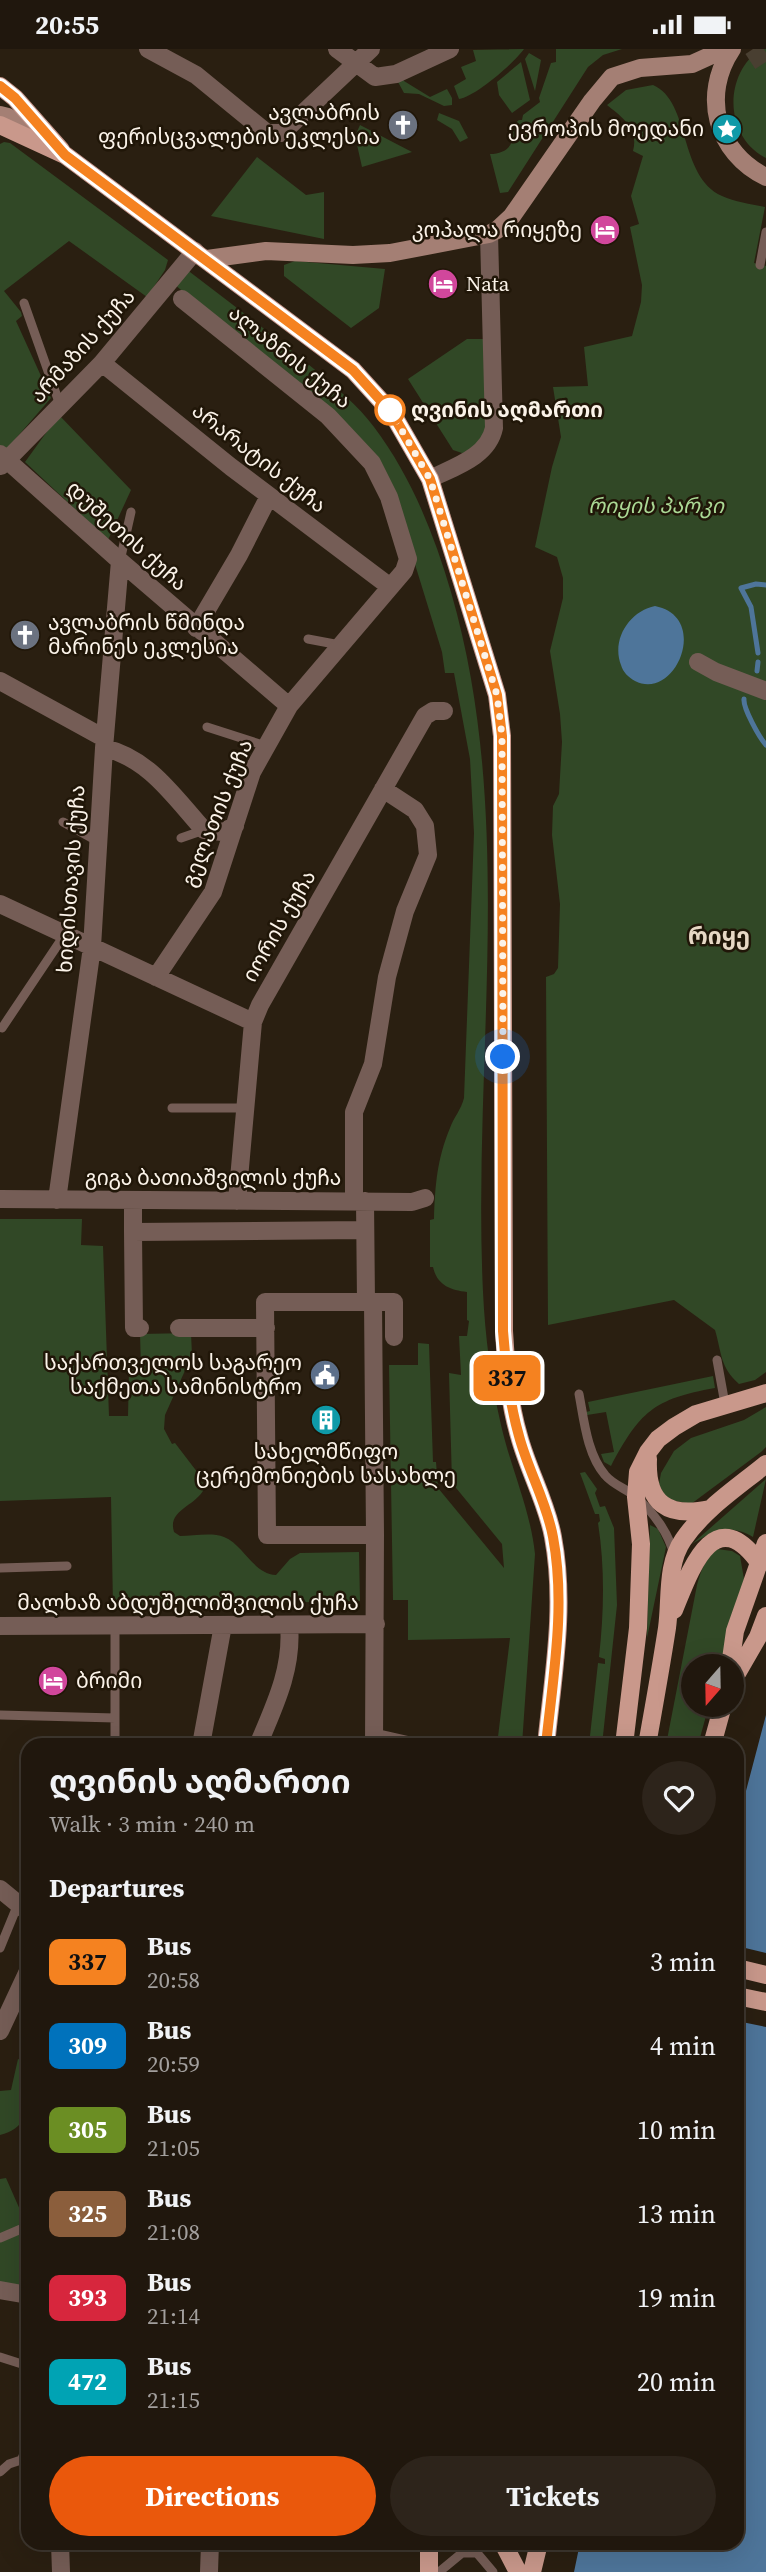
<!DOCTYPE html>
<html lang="en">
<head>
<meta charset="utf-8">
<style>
  :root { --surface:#20170d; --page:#2d241b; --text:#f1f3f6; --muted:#a29f9d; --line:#3d362e; --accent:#ea580c }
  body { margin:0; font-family:"Source Serif 4","Noto Sans Georgian",serif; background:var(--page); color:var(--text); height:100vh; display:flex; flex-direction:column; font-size:26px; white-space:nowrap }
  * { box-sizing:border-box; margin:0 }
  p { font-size:23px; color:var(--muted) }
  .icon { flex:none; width:38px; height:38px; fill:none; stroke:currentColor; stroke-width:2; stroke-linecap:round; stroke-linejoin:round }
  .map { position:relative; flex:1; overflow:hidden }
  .sheet { position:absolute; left:21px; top:1689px; width:723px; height:812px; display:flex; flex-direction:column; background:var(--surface); border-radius:21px; box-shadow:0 7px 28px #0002,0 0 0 2px var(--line) }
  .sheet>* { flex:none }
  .badge { padding:0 14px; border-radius:10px; font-size:24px; line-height:46px }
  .needle { width:46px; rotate:200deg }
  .tools { position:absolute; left:681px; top:1605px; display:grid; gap:14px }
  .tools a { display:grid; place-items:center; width:63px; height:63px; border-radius:50%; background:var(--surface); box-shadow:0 7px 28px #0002,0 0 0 2px var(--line); font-size:35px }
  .you { position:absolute; width:35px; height:35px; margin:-18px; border:5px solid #fff; border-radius:50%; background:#1a73e8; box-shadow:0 0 0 10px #1a73e833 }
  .map>.badge { position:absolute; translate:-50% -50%; box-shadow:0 0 0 4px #fff }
  h2 { padding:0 28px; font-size:26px; line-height:63px }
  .round { display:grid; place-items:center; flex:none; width:74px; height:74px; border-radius:37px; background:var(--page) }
  .summary { display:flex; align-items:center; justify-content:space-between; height:119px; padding:0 28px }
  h1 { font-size:33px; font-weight:700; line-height:52px }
  .cta { display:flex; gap:14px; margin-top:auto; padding:14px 28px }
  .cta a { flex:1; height:80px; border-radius:42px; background:var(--accent); color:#fff; font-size:28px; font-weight:700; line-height:80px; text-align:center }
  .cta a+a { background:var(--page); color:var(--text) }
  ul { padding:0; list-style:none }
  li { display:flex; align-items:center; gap:21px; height:84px; padding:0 28px }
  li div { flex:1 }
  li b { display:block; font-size:26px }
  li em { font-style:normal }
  li .badge { min-width:77px; font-weight:700; text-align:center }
  .status { display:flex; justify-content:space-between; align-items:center; height:49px; padding:0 35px; background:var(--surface); direction:ltr }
  .status svg { height:19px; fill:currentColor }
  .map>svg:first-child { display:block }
  .green { fill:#314826 }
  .water { fill:#4e759a }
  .pier { fill:#2a1f11 }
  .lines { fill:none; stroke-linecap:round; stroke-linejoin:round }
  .stream { stroke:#4e759a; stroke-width:5 }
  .primary-tunnel { stroke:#493f31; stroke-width:18; stroke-dasharray:18 9; stroke-linecap:butt }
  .lane { stroke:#755d56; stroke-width:9 }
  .street { stroke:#755d56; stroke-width:18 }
  .secondary { stroke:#a47f74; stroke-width:18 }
  .primary { stroke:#c9988b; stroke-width:18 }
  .line-casing { stroke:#fff; stroke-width:16 }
  .line { stroke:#f58220; stroke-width:10 }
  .walk { stroke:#fbf3e9; stroke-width:7; stroke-dasharray:0 12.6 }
  .stop-dot { fill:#fff; stroke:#f58220; stroke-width:3.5 }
  .labels { text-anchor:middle; stroke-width:5; stroke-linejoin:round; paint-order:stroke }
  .poi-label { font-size:21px; fill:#fbf3e9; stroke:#201608; text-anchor:end }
  .street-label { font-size:21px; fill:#fbf3e9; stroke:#201608 }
  .stop-label { font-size:21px; font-weight:bold; fill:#fbf3e9; stroke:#201608; text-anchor:start }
  .park-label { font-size:21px; font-style:italic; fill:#abd995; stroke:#201608 }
  .neighbourhood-label { font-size:23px; font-weight:bold; fill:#e7d8c5; stroke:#201608 }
</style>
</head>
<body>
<div class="status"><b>20:55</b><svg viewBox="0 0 49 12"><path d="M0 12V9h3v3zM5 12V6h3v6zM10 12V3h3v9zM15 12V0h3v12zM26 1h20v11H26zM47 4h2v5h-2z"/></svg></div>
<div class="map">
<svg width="766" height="2523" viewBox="0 0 766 2523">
  <rect width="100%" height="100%" fill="#2a1f11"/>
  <!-- green -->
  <path class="green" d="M524,0C514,14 475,48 459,50L454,37L466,30L461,18L476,12L473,1Z
    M556,0H622L603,6L588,18L508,143L500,144L490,105C507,105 517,94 512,77L519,71H522L523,66L540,53L539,49L551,14L556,13Z
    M761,0H766V109C724,88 723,25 761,0Z
    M529,4L541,11L535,42L525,10Z
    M521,13L530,51L512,64L499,46L497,33Z
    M402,29L404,32L430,48L447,40L452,49V56L444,57L419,45L404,44L398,33Z
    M653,36C691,52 678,127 722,147C735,153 751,155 765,158L754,214L766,217V1323L755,1331L739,1335C720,1318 722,1305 715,1281L674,1251L548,1276L546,928L554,925L558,919L560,855L552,786L553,757L559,745L562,693L560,665L550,602L563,549V529L557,508L535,498L552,418L561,388L553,338L588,337L584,298L632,287L641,253L642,236L630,178L639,175L631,147L643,107L633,102C639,80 622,68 607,56L626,41Z
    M439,64L459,72L468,89L460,93L452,80L437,71Z
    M360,76L412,103L362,118L355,87Z
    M4,93L10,94L168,211L165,221L147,248L69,192L4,242L21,263L22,267L16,272L51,349L4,403L0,400V95Z
    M257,108L306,146L324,143V190L211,167Z
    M295,212L385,220L379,259L351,279L284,227V216Z
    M186,220C229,253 272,285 314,320C334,337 358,356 374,378C411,427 434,485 451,543C517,771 472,1010 483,1243C485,1287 491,1333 501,1376C511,1420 530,1459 535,1505L522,1696H497L510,1589L408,1591V1551H393L389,1316H418V1294L429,1295L433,1413H436L438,1439L504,1519L502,1495L452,1434L449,1324L461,1326L459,1287H467L469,1272L467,1271V1243C450,1241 437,1236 433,1218H430V1171L434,1170C435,1137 437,1110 450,1079C454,1068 461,1061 464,1049L474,784L470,710L454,624H445L442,603L394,447L360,392L174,235Z
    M467,290H484L487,379L472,403L462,404L453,401L408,330Z
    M59,366L131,441L108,491L25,413Z
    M0,1170H82L81,1196L103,1197L109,1367H128L129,1322L141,1319L140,1285L191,1284L192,1306L165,1366L164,1380L172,1395L175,1394L201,1428L204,1440C196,1457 167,1461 174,1483L180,1487C193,1487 212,1483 224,1488C244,1496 253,1525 276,1526L290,1510L300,1504L359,1503L360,1552L113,1557L111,1448L0,1452Z
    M713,1327L715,1339C653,1350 640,1363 611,1417L604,1413L601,1405L614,1403L606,1363L587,1366L586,1363L590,1362L588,1353Z
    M766,1358V1398L761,1403L691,1455L666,1450L659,1435L661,1424L674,1402L691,1389L744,1371Z
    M585,1423L597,1440L595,1444L600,1458L605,1457L614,1479L617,1556L602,1696H589L598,1614L605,1615V1610L599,1608C604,1563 605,1519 598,1474L600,1472L599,1465H595L580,1424Z
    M766,1430L753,1488C731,1474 712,1482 692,1495Z
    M650,1476L658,1480L666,1498L647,1589Z
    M717,1500L732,1502L740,1507L744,1530L720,1617H693V1656H709L698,1696H666L697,1536C701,1521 705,1510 717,1500Z
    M18,2010L28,2014C28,2046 37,2076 0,2086V2042L11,2041Z
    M6,2129L28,2179V2239L0,2234V2130Z"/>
  <!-- water -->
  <path class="water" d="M655,557C711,568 675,653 635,632C628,628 623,623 621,616C611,590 630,562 655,557Z
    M766,1666V2523H574L580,2494H737V1776Z"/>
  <!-- pier -->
  <path class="pier" d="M737,1897L766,1904V1978L737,1972Z"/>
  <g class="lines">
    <!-- stream -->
    <path class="stream" d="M758,604L751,558L741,539L756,535L766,536
      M757,622L758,613
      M744,650C743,659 759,688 766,696"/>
    <!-- primary-tunnel -->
    <path class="primary-tunnel" d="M753,0L766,20"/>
    <!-- lane -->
    <path class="lane" d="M760,216L766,183
      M24,254L60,356
      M120,512L131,463
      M308,590L340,596
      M207,678L266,697
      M63,773L99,793
      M181,789L204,781
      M2,979L65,885
      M172,1059H245
      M717,1311L725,1355
      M579,1345C584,1371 587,1405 605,1426C613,1436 627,1440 636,1448C653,1463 669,1484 674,1506
      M0,1519L67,1517
      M0,1666L115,1669V1577
      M115,1669V1696
      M374,1684L427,1696
      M0,1899L18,1855
      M0,2189L28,2177
      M0,2308L28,2317
      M0,2423L9,2415L27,2409
      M439,2523L462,2504H477L493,2523"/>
    <!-- street -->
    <path class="street" d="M148,0L196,26L267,84H282L371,0
      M337,0L375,28L396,25L450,0
      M102,314L231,418L389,537
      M0,405L120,512L289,657
      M1,417L102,314L195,202
      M430,430C454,418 488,408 494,379L489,185
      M196,579L239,506L269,447
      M698,613L716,623L766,642
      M0,632L104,689
      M104,699C149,709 174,748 204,781L222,783L235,777
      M0,855L253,973
      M156,928L213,843L252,723L289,657L404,522L408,510L389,448L372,414L328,367L182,250
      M0,1150L412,1153L425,1149
      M57,1151L92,898L104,699L120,512
      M133,1151V1183L365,1181
      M237,1152L253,973L260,956L425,667L433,662H444
      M354,1152V1063L373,1015L387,928L405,862L428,806L425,777L415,761L383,740
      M365,1152L366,1253H265L267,1486H375L374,1696
      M133,1183L134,1279H140
      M366,1253H373L375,1486
      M373,1253H394V1288
      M179,1279H266
      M0,1577L376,1575
      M201,1696L223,1576
      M258,1696C275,1656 293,1619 289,1576
      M0,1840L28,1863
      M0,1982L28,1922
      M0,2241L28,2246
      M27,2409H28
      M60,2494L61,2523
      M209,2523L210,2494"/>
    <!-- secondary -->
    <path class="secondary" d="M732,0C701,46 716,104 766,128
      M0,66L8,68L43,90
      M207,210L266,202L353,206L390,204L489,185L497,181L512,167L592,52L612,28L640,19L692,15L725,0"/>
    <!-- primary -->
    <path class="primary" d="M0,37L15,49L61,101
      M0,76L65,106L353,321L392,364L430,430L497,646L502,687L504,1282C506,1317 509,1353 519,1387C528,1421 547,1454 553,1488C566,1557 553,1627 546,1696
      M648,1410C646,1455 668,1469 710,1460
      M674,1561C690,1522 714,1450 760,1515
      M730,1617L735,1582L766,1494
      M732,1633L758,1588L766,1567
      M624,1696L638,1579L641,1495L636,1448L638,1423L648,1403L658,1390L674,1378L696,1365L766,1344
      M647,1696C654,1657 661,1618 667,1579C671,1550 666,1516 683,1491C704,1460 738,1438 766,1415
      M712,1696L723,1656
      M737,1919L766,1926
      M737,1947L766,1953
      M503,2494L518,2523
      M429,2523V2494
      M532,2523L539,2494"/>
  </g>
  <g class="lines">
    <!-- line casing -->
    <g class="line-casing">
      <path id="line" d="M0,37L15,49L65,106L353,321L392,364L430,430L497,646L502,687L503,1282C506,1317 509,1353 519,1387C528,1421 547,1454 553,1488C566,1557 553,1627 546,1696"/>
    </g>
    <!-- line -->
    <use href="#line" class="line"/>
    <!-- walk -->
    <path class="walk" d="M390,361L430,430L497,646L502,687L503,1008"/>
  </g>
  <!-- icons -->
  <defs>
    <g id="church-disc" transform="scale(1.575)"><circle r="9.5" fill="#6b7280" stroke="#201608"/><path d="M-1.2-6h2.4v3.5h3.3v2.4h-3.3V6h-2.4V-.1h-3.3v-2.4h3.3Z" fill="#fff"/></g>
    <g id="sight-disc" transform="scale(1.575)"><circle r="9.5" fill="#0f9aa8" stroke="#201608"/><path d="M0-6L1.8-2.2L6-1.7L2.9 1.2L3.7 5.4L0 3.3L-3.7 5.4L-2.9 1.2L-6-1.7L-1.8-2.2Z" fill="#fff"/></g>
    <g id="hotel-disc" transform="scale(1.575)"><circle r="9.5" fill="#d1479c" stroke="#201608"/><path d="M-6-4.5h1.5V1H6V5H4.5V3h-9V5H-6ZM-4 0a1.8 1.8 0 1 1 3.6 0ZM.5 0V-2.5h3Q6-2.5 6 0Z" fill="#fff"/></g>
    <g id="civic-disc" transform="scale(1.575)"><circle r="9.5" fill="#5c6f8a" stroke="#201608"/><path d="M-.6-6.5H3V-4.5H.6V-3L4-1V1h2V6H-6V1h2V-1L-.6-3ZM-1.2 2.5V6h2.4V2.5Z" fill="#fff"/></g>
    <g id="building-disc" transform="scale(1.575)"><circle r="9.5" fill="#0f9aa8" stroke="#201608"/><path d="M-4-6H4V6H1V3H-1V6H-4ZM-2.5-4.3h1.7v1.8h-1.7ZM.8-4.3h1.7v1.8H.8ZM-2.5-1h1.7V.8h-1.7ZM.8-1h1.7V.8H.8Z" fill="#fff"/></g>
  </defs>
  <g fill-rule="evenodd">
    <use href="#church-disc" x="403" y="76"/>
    <use href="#sight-disc" x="727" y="80"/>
    <use href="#hotel-disc" x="605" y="181"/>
    <use href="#hotel-disc" x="443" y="235"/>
    <use href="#church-disc" x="25" y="586"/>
    <use href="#civic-disc" x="325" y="1326"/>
    <use href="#building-disc" x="326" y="1371"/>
    <use href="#hotel-disc" x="53" y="1632"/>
  </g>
  <!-- markers -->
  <circle class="stop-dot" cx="390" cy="361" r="14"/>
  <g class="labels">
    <!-- poi labels -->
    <g class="poi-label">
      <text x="380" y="71">ავლაბრის<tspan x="380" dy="24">ფერისცვალების ეკლესია</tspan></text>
      <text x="704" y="87">ევროპის მოედანი</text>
      <text x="582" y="188">კოპალა რიყეზე</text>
      <text x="466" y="242" text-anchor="start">Nata</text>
      <text x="48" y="581" text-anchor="start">ავლაბრის წმინდა<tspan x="48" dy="24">მარინეს ეკლესია</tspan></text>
      <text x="302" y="1321">საქართველოს საგარეო<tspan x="302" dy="24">საქმეთა სამინისტრო</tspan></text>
      <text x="326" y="1410" text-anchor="middle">სახელმწიფო<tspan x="326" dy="24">ცერემონიების სასახლე</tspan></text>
      <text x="76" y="1639" text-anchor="start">ბრიმი</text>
    </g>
    <!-- street labels -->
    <g class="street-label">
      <text transform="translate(83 297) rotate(-48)" y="7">არმაზის ქუჩა</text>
      <text transform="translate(290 308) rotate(39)" y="7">ალაზნის ქუჩა</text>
      <text transform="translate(259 409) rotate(38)" y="7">არარატის ქუჩა</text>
      <text transform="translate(127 487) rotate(42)" y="7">დუშეთის ქუჩა</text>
      <text transform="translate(217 764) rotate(-68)" y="7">გელათის ქუჩა</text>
      <text transform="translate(71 830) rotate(-86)" y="7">ხიდისთავის ქუჩა</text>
      <text transform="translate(279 877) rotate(-60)" y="7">იორის ქუჩა</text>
      <text x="213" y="1136">გიგა ბათიაშვილის ქუჩა</text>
      <text x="188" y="1561">მალხაზ აბდუშელიშვილის ქუჩა</text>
    </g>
    <!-- stop labels -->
    <g class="stop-label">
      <text x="411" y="368">ღვინის აღმართი</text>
    </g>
    <!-- park labels -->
    <g class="park-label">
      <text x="656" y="464">რიყის პარკი</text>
    </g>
    <!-- neighbourhood labels -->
    <g class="neighbourhood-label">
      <text x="719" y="895">რიყე</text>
    </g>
  </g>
</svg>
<div class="tools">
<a><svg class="needle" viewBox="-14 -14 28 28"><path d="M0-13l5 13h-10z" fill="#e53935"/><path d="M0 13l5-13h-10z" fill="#a29f9d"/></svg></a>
</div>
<div class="you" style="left:503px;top:1008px"></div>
<b class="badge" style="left:507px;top:1329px;background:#f58220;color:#111">337</b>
<section class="sheet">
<div class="summary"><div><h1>ღვინის აღმართი</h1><p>Walk · 3 min · 240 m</p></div><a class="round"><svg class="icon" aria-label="heart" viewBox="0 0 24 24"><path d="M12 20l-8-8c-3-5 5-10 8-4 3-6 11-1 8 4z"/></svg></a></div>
<h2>Departures</h2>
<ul>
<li><span class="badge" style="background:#f58220;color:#111">337</span><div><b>Bus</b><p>20:58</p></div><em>3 min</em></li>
<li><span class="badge" style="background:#0072bc;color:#fff">309</span><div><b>Bus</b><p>20:59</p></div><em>4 min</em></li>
<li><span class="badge" style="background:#6b8e23;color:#fff">305</span><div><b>Bus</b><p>21:05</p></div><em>10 min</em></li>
<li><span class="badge" style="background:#8b5e3c;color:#fff">325</span><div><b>Bus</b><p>21:08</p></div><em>13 min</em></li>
<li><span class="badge" style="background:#d7263d;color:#fff">393</span><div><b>Bus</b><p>21:14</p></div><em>19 min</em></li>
<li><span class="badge" style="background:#00a3b4;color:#fff">472</span><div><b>Bus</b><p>21:15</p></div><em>20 min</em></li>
</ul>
<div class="cta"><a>Directions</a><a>Tickets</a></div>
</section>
</div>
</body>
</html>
